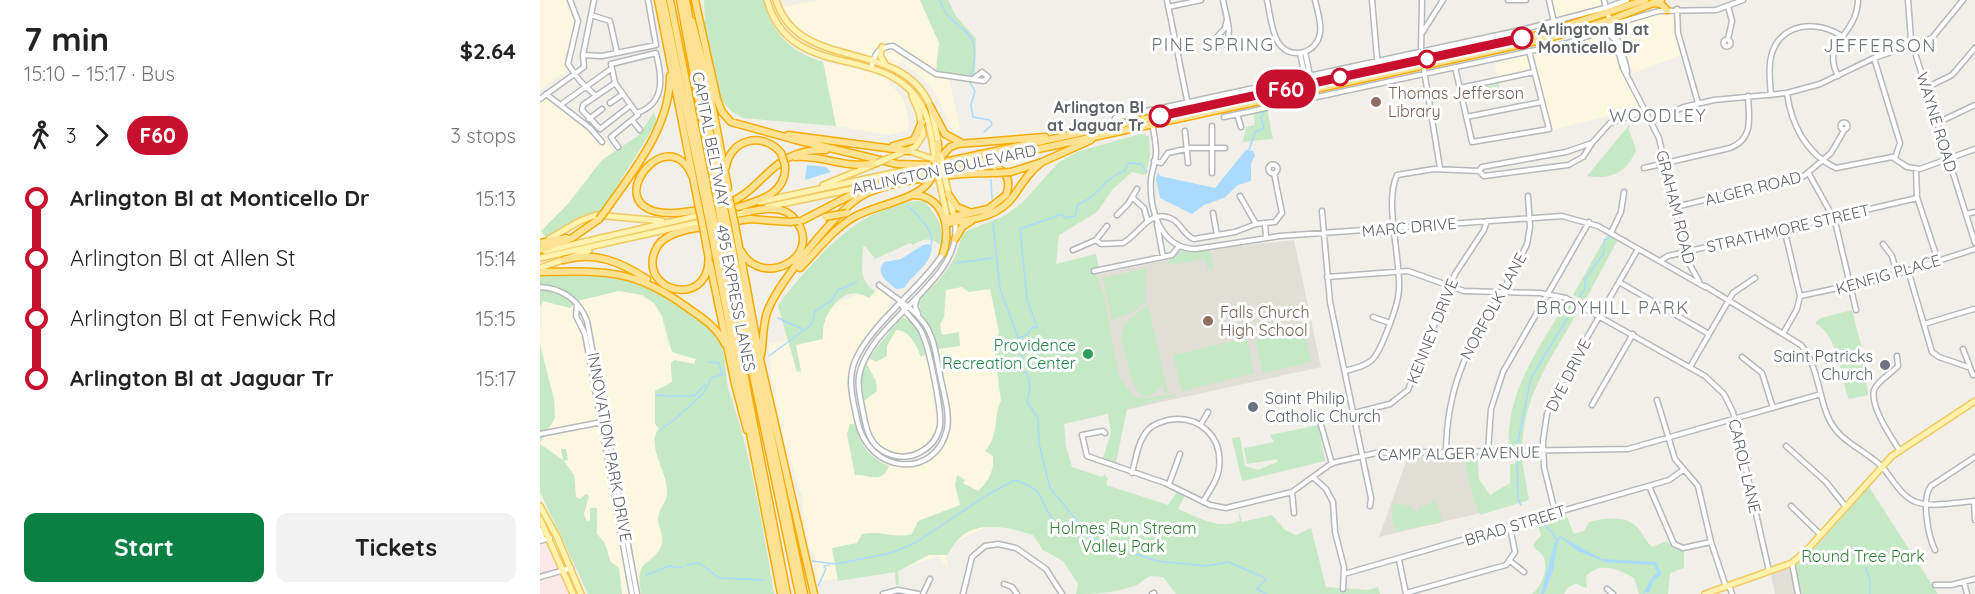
<!DOCTYPE html>
<html lang="en">
<head>
<meta charset="utf-8">
<style>
  :root { --surface:#fff; --page:#f2f2f2; --text:#222; --muted:#767676; --accent:#0b8043 }
  body { margin:0; font-family:Quicksand,sans-serif; background:var(--page); color:var(--text); height:100vh; display:flex; flex-direction:column; font-size:22px; white-space:nowrap }
  * { box-sizing:border-box; margin:0 }
  p { font-size:20px; color:var(--muted) }
  .icon { flex:none; width:33px; height:33px; fill:none; stroke:currentColor; stroke-width:2; stroke-linecap:round; stroke-linejoin:round }
  .map { position:relative; flex:1; overflow:hidden }
  .details { display:flex; flex-direction:column; background:var(--surface); width:540px }
  .details>* { flex:none }
  .badge { padding:0 12px; border-radius:20px; font-size:21px; line-height:39px }
  .map>.badge { position:absolute; translate:-50% -50%; box-shadow:0 0 0 3px #fff }
  .legs { display:flex; align-items:center; gap:9px; height:66px; padding:0 24px; font-size:20px }
  .legs p { margin-inline-start:auto }
  .headline { display:flex; align-items:center; justify-content:space-between; height:102px; padding:0 24px }
  h1 { font-size:33px; font-weight:700; line-height:45px }
  .cta { display:flex; gap:12px; margin-top:auto; padding:12px 24px }
  .cta a { flex:1; height:69px; border-radius:12px; background:var(--accent); color:#fff; font-size:24px; font-weight:700; line-height:69px; text-align:center }
  .cta a+a { background:var(--page); color:var(--text) }
  ul { padding:0 24px; list-style:none }
  li { display:flex; align-items:center; gap:21px; height:60px; font-size:22px }
  li i { display:grid; place-items:center; width:9px; height:100%; margin:0 8px; background:currentColor }
  li i::after { content:''; width:15px; height:15px; margin:-8px; border:4px solid; border-radius:50%; background:var(--surface) }
  li p { margin-inline-start:auto }
  li:first-child i { background:linear-gradient(#0000 50%,currentColor 0) }
  li:last-child i { background:linear-gradient(currentColor 50%,#0000 0) }
  main { display:flex; flex:1; min-height:0 }
  .map>svg:first-child { display:block }
  .commercial { fill:#fef7e0 }
  .education { fill:#e1ded6 }
  .medical { fill:#fce8e6 }
  .green { fill:#c5e8c5 }
  .water { fill:#aadaff }
  .lines { fill:none; stroke-linecap:round; stroke-linejoin:round }
  .stream { stroke:#aadaff; stroke-width:1.5 }
  .minor-casing { stroke:#b5b8bc; stroke-width:7 }
  .major-casing { stroke:#f2c960; stroke-width:8 }
  .highway-casing { stroke:#f9ab00; stroke-width:9 }
  .minor { stroke:#fff; stroke-width:4 }
  .major { stroke:#fff2af; stroke-width:5 }
  .highway { stroke:#fde293; stroke-width:6 }
  .major-bridge-casing { stroke:#f2c960; stroke-width:8; stroke-linecap:butt }
  .highway-bridge-casing { stroke:#f9ab00; stroke-width:9; stroke-linecap:butt }
  .major-bridge { stroke:#fff2af; stroke-width:5 }
  .highway-bridge { stroke:#fde293; stroke-width:6 }
  .line-1-casing { stroke:#fff; stroke-width:14 }
  .line-1 { stroke:#c8102e; stroke-width:9 }
  .stop-1-dot { fill:#fff; stroke:#c8102e; stroke-width:3 }
  .education-dot { fill:#8d6e63; stroke:#fff; stroke-width:2 }
  .leisure-dot { fill:#2e9e5b; stroke:#fff; stroke-width:2 }
  .worship-dot { fill:#6b7280; stroke:#fff; stroke-width:2 }
  .labels { text-anchor:middle; stroke-width:6; stroke-linejoin:round; paint-order:stroke }
  .stop-label { font-size:16px; font-weight:bold; fill:#5f6368; stroke:#fff; text-anchor:start }
  .education-label { font-size:16px; fill:#785e54; stroke:#fff; text-anchor:start }
  .street-label { font-size:16px; fill:#5f6368; stroke:#fff }
  .leisure-label { font-size:16px; fill:#27864d; stroke:#fff; text-anchor:end }
  .worship-label { font-size:16px; fill:#5b616d; stroke:#fff; text-anchor:end }
  .park-label { font-size:16px; fill:#348238; stroke:#fff }
  .neighbourhood-label { font-size:18px; letter-spacing:1.5px; fill:#70757a; stroke:#fff }
</style>
</head>
<body>
<main>
<section class="details">
<div class="headline"><div><h1>7 min</h1><p>15:10 – 15:17 · Bus</p></div><b>$2.64</b></div>
<div class="legs"><svg class="icon" aria-label="walk" viewBox="0 0 24 24"><circle cx="13" cy="4" r="2"/><path d="M13 8l-2 6 4 7M11 14l-3 7M7 12l3-4h3l4 4"/></svg>3<svg class="icon" aria-label="forward" viewBox="0 0 24 24"><path d="M9 5l7 7-7 7"/></svg><b class="badge" style="background:#c8102e;color:#fff">F60</b><p>3 stops</p></div>
<ul>
<li><i style="color:#c8102e"></i><b>Arlington Bl at Monticello Dr</b><p>15:13</p></li>
<li><i style="color:#c8102e"></i><span>Arlington Bl at Allen St</span><p>15:14</p></li>
<li><i style="color:#c8102e"></i><span>Arlington Bl at Fenwick Rd</span><p>15:15</p></li>
<li><i style="color:#c8102e"></i><b>Arlington Bl at Jaguar Tr</b><p>15:17</p></li>
</ul>
<div class="cta"><a>Start</a><a>Tickets</a></div>
</section>
<div class="map">
<svg width="1435" height="594" viewBox="0 0 1435 594">
  <rect width="100%" height="100%" fill="#f1efe8"/>
  <!-- commercial -->
  <path class="commercial" d="M0,0H25L34,22L31,41L24,58L28,70L0,90Z
    M280,0H391L421,132L413,130L392,87L361,61L357,66L271,38L254,24L243,7Z
    M1009,0H1060L1061,3L1059,7L1013,20Z
    M1124,12H1133L1141,55L1093,73L1078,29L1106,16Z
    M1070,30L1079,62L1101,108L1007,131L993,71L958,79L954,60Z
    M283,62L331,71L351,78L349,83L363,98L369,122L367,130L349,135L296,126Z
    M13,94L35,115L62,135L83,163L3,233L4,236L0,237V103Z
    M400,277L439,282L451,289L462,317L464,367L457,389L462,397L457,409L454,467L446,484L433,495L448,526L412,543L405,552L408,568L398,556L365,568L278,581L275,557L265,534L262,496L243,435L232,381L229,344L250,340L299,302L316,295H333L340,287L354,298L349,304L351,310L313,358L309,375L310,397L318,432L330,451L348,464L359,465L387,459L399,451L408,439L412,426L411,412L398,345L377,308L379,301Z
    M78,291L93,292L114,303L122,316L127,344L140,356L156,359L155,364L144,361L131,363L132,382L115,392L119,428L114,439L120,467L126,479L127,496L118,517L122,543L119,550L102,565L99,581L101,594H82L79,568L71,562L66,545L57,534L58,512L55,506L50,508V520L47,522L44,514L47,505L36,497L34,475L29,467L0,444L15,417L14,399L0,345L2,300L30,308L37,301Z
    M360,321L383,343L401,416L399,428L393,440L382,449L359,454L341,446L334,439L329,428L321,384L323,372L331,357Z"/>
  <!-- education -->
  <path class="education" d="M754,240L781,367L581,411L555,275L691,247Z
    M923,455L933,498L940,513L839,537L868,456Z
    M1252,567L1257,594H1235L1231,575Z"/>
  <!-- medical -->
  <path class="medical" d="M8,544L29,594H0V546Z"/>
  <!-- green -->
  <path class="green" d="M164,0H224C231,33 251,52 283,62L296,126L203,118L191,111L178,96L161,25L165,19Z
    M380,0H408L416,16L436,39L435,76L396,71L399,43Z
    M959,84L960,91L925,98L923,91Z
    M727,109L733,139L703,142L706,127L715,125L713,112Z
    M114,112L117,122L62,210L5,237L1,231L27,205L62,160L99,135Z
    M1090,124L1089,130L1096,150C1087,173 1070,180 1047,176Z
    M600,134L609,136L610,155L606,175L592,172L573,189L557,212L519,235L516,264L556,254L559,268L554,269L564,296L579,377L594,397C609,400 623,393 638,395L587,409L576,463L563,458L571,433L568,414L524,424L526,447L532,467L562,477L566,473L565,477L568,478L566,485L628,505L637,492L645,495L638,509C659,517 676,530 700,521L698,509L702,522L732,515L745,530L756,535L771,528L786,587L828,590L838,587L840,594H636L623,577C600,574 609,581 594,586C574,593 557,594 536,594L538,584L523,561L503,550L493,535C461,525 425,517 408,555H389L358,571L359,585H356L355,572L298,581L292,548L317,543L322,534C344,530 352,539 372,534L378,521L420,505L415,485L417,475L425,480L423,483L438,491C448,483 455,469 453,456L445,451C459,436 453,419 461,401L454,347L459,332L450,289L429,292L422,287L406,290L404,318L400,324L402,335L419,332L420,346L398,349C394,333 379,316 379,301C400,279 417,264 422,233L464,216L482,203L518,163L537,152Z
    M375,201H384C395,214 406,227 402,247C392,237 385,238 373,245L370,243L335,259L325,246L323,247C322,264 318,281 335,291L329,298C303,280 280,316 283,339L256,345L261,371L257,372L238,306L244,297C279,254 318,209 375,201Z
    M1067,235L1077,241L1045,301L1033,295Z
    M668,249L671,252L673,267L671,271L668,269V276L667,263L664,259L630,265L627,262L640,251Z
    M606,268L605,302L595,311L572,320L563,278Z
    M0,274C59,274 92,272 143,307C155,316 171,328 179,341C188,354 184,379 190,394C212,459 223,527 234,594H101C95,556 109,570 121,547C126,536 118,529 118,519C118,509 127,503 127,494C129,472 105,447 119,428L115,424V391L132,382L131,363L134,360L154,364L156,359L132,352L122,316L114,303L103,295L78,291L37,301L30,308L3,301L0,307Z
    M1027,301L1040,307C1014,356 985,389 982,447H969C965,393 1001,345 1027,301Z
    M608,305L628,393L625,394L622,385C598,416 590,374 586,356C584,349 580,340 582,334C583,325 588,320 595,315L597,322L596,314Z
    M1312,310L1323,353L1328,395L1309,399C1300,376 1299,336 1275,323L1281,318Z
    M361,317C379,323 382,338 386,354L381,357C377,346 370,330 356,330L347,346V356L336,362L329,358Z
    M760,327L765,329L771,362L723,373L715,341Z
    M707,338L714,373L642,391L633,355Z
    M0,345L14,399L15,418L0,443Z
    M326,363L336,381L337,391L324,401L321,380Z
    M310,424H315C320,445 329,457 349,466C342,485 329,474 315,475L307,434Z
    M778,425L785,461L702,481L692,438L700,437L705,466L718,470L737,462L738,459L707,464L704,448L734,442L730,435Z
    M0,444L23,460L21,449H26L28,460L24,461L34,475L36,497L40,499L46,494L49,496L44,514L47,522L50,520V508H57V534L64,542L71,562L79,568L82,594H48L0,492Z
    M937,454L939,479L950,495L970,483V464H975V455H981L989,500L940,515L933,498L923,455Z
    M1329,487L1398,594H1262L1255,565L1269,554Z
    M896,501L902,520L900,523L855,531L852,516L853,503L871,506L879,514L878,508Z
    M1025,512L1034,534L1044,531L1049,522C1064,518 1086,515 1097,527C1103,533 1105,541 1112,547L1127,541L1133,548L1144,550V568L1130,573L1128,594H1099L1094,578C1079,569 1060,561 1046,576L1047,588L1036,584L1028,587L1024,594H992C1002,586 1009,568 1003,556C1000,551 996,551 993,545L1001,535L997,522Z"/>
  <!-- water -->
  <path class="water" d="M706,150L713,151L715,155L711,164V181L698,185L684,198L664,205L652,214L620,198L616,179L618,172L620,176L675,188Z
    M267,165L286,167L291,172L265,180Z
    M383,245L389,244L392,248C389,268 374,272 364,288L356,289C347,281 335,275 344,262L361,259Z
    M1020,536L1062,559L1116,562L1122,574L1113,581L1110,591L1103,594L1113,576L1117,573L1114,565L1065,562L1038,551L1021,538L1018,541L1013,571L1004,594H1001L1015,542Z"/>
  <g class="lines">
    <!-- stream -->
    <path class="stream" d="M400,0C412,37 446,22 431,75
      M429,81L435,91L431,105L433,117L450,120L452,125L444,132
      M709,150L715,132L724,128L721,118L724,112
      M451,180L452,199
      M368,206C378,216 395,230 391,246
      M453,223L460,289L481,345L482,368L488,376L490,389L487,402L498,418L499,443L510,488L551,538L617,561L666,566L688,562L723,577L726,579L717,589L726,594
      M416,263L453,258
      M1039,297L1045,289V279L1064,253V240L1069,238
      M238,318L262,329
      M478,339L488,334L491,328L497,327L487,299L480,229L522,214L525,218L535,216L538,204C559,198 562,178 585,171L588,163L601,164L607,172
      M229,356L272,324L275,311L291,301L298,290L317,282
      M168,362L179,363L182,374
      M116,395L128,396
      M129,396H154L165,385
      M136,418L164,393L171,378L185,374
      M120,430L135,419
      M977,446L991,378L1034,307
      M977,453L978,500L981,505
      M1001,522L1013,533L1016,540
      M272,561L296,564L351,553L375,543L447,495L475,480C509,492 496,498 514,521L546,533
      M147,565L159,563L179,578L224,580
      M1325,567L1330,579V594
      M106,575L129,566L143,568
      M278,586L286,569L284,566L289,565"/>
    <!-- minor casing -->
    <g class="minor-casing">
      <path id="minor" d="M30,0L38,21L28,64L40,81L56,96
        M627,0L649,110
        M683,0C685,13 693,32 686,44L679,45L676,38L685,28L687,19
        M727,0C730,13 731,30 738,42C749,61 777,54 780,33C782,23 777,10 775,0
        M832,0L838,69
        M968,0H986
        M1009,0L1014,22
        M1064,0L1083,68L1119,138L1146,258L1159,281
        M1368,0L1371,40L1435,243
        M628,7L661,0
        M1068,7L1087,0
        M1137,9L1138,33L1158,103
        M51,15L70,21L77,53
        M1081,22C1070,36 1086,56 1087,72
        M1071,25L1119,11L1176,10L1203,0
        M882,33L903,0
        M1188,39L1192,21L1188,6
        M1183.5 43a3.5 3.5 0 1 1 7 0a3.5 3.5 0 1 1-7 0Z
        M765,52L770,76
        M760,53L765,77
        M881,53L882,0
        M43,55L62,56L116,45L108,0
        M1334,58L1360,143L1355,158
        M883,64L900,168
        M915,67L932,142L1009,129L989,51
        M331,68C335,54 337,47 353,46L396,74L444,81L448,77L442,72L433,79
        M1298,76C1280,41 1317,37 1318,0
        M75,83L43,105L42,110L60,129L91,105
        M920,88L994,72
        M1386,88L1412,75L1435,48
        M1247,93C1251,124 1266,154 1296,168L1352,157L1367,167L1380,169L1435,149
        M6,94L50,128L62,142
        M1231,95C1230,82 1228,69 1231,57C1239,22 1278,19 1303,37
        M0,99L44,67L43,55L54,0
        M23,103L71,69
        M70,103L83,94
        M609,110C612,124 616,138 616,152C616,161 612,170 611,179C609,209 620,249 656,249L740,236L1022,216L1058,226L1165,287
        M697,114L701,127
        M684,117L1028,43L1060,32L1069,33L1073,38
        M926,117L1002,102
        M49,119L62,109
        M93,121L100,130
        M1112,121L1144,107L1174,100L1247,93L1280,84L1334,58L1392,38L1423,0
        M1300.5 126a3.5 3.5 0 1 1 7 0a3.5 3.5 0 1 1-7 0Z
        M1397,123L1435,105
        M573,125L575,118L981,30L1065,8
        M672,126V173
        M645,131L648,163
        M78,147L71,137L98,115L75,83L71,64L116,53C122,77 126,103 97,113
        M614,161L621,163L628,153L650,148H685
        M728.5 169a4.5 4.5 0 1 1 9 0a4.5 4.5 0 1 1-9 0Z
        M1104,168L1190,148C1214,139 1209,117 1208,96
        M1376,169L1377,197L1398,261
        M939,171L942,167L1026,152L1052,143L1070,123L1105,111
        M1269,174L1293,217
        M700,196L716,224
        M593,198L604,208L607,219
        M1135,207L1264,176L1291,153L1305,129
        M782,211L790,302L831,498L830,506
        M673,213L677,235
        M1426,214L1435,212
        M577,215L588,204L597,189
        M1294,217L1316,310
        M725,223L735,222L742,213L734,173
        M617,224L623,257
        M1071,233L1081,212L1084,192
        M556,240L567,226
        M1343,244L1352,256L1357,274
        M533,250L556,240L561,244L583,243C600,234 610,206 634,220C642,226 645,236 654,239L695,232L716,224L725,223L726,238
        M1120,261L1128,256L1377,198
        M1368,270L1392,352L1399,357L1428,367
        M554,271L632,255L639,246
        M787,277L868,271L924,291L1000,293L1026,298L1165,376L1184,394L1193,412L1229,571
        M1079,282L1169,334
        M339,285C354,297 372,307 384,323C395,338 396,357 400,375C403,392 410,411 407,429C396,480 327,475 317,419C313,400 307,380 315,361C330,324 382,288 404,252
        M1165,286L1261,345C1278,365 1278,394 1288,417C1299,443 1327,450 1344,469C1353,480 1362,497 1376,502C1392,508 1418,502 1435,501
        M0,287C22,288 39,300 47,321L97,594
        M1260,296L1345,278L1435,249
        M377,298L375,306L378,314
        M361,303C365,315 377,321 382,333C389,347 402,411 400,426C398,437 391,446 382,451C370,459 355,458 343,451C328,442 326,427 323,412C321,400 317,388 319,376C330,319 424,282 415,222
        M37,304L36,316L45,334L92,594
        M833,317L850,323
        M1384,324L1434,309
        M1244,332L1257,309L1260,296L1244,228
        M1423,349L1433,375
        M1357,356L1358,366C1352,373 1337,381 1334,390C1330,407 1351,437 1360,451
        M1202,357L1222,373L1233,408
        M1150,367L1193,293L1215,278
        M805,371C833,364 835,361 846,334C851,320 858,306 859,290C861,259 844,202 857,175L894,169L939,171L944,176L1028,165L1043,157L1052,143
        M1117,400L1135,459L1158,486L1171,542L1186,587
        M1052,405L1093,334
        M814,413L850,404L868,390L915,274L944,230L947,221
        M661,424L668,412
        M781,425L792,464
        M565,433L563,431L542,435L547,456L625,483L670,505L686,508L752,492L792,463L836,453L1088,449L1281,394
        M0,434L62,422
        M1246,446L1286,482L1306,507
        M948,451L951,409L963,372L1049,222
        M906,452C907,356 951,324 987,244L990,227L988,196
        M592,473C596,459 598,440 608,430C613,424 621,422 628,420C659,414 683,437 679,468C678,480 669,491 663,502
        M773,477L786,489L793,502L795,532L804,567L803,589
        M629,484L640,454
        M1109,486L1134,544L1143,548L1171,542
        M752,492L754,513
        M1434,501L1435,520
        M1251,506L1281,535
        M1015,512L1004,467L1003,441L1007,414L1018,388L1098,249
        M0,530L3,540
        M0,541L10,538
        M1395,550C1388,536 1381,498 1391,486L1435,457
        M859,560L866,594
        M970,561L984,572
        M1252,563L1258,594
        M804,574L1129,480L1143,470
        M0,577L31,568
        M1424,582L1427,594
        M464,584L472,587L477,594
        M1395,585H1411L1435,579
        M1189,586L1192,594
        M1067,589L1073,594
        M866,593L966,565L975,552L970,527
        M343,594L358,590L378,594
        M383,594L390,579
        M423,594L432,557L445,546L458,544L476,548L506,569L522,594
        M612,594L614,593"/>
    </g>
    <!-- major casing -->
    <g class="major-casing">
      <path id="major" d="M227,0C251,85 346,40 382,106C390,121 392,142 395,159
        M236,0C258,72 356,38 388,101C394,115 396,132 399,147
        M342,47L340,55L345,64
        M369,151L393,159
        M349,158L375,147L383,135L379,112L372,96
        M405,178L415,221
        M399,179L408,222
        M283,185L333,165
        M219,202L385,166
        M227,207L332,185
        M189,216L209,212
        M9,239L40,221L56,215L122,221
        M5,251L195,207
        M0,258L165,221
        M0,268L49,251
        M0,506L17,537L41,594
        M0,519L33,594
        M1165,594L1252,563L1268,549L1352,456L1435,401"/>
    </g>
    <!-- highway casing -->
    <g class="highway-casing">
      <path id="highway" d="M118,0L158,203
        M123,0L165,202
        M130,0L170,201
        M140,0L177,199
        M146,0L182,198
        M155,0L177,99L182,112L191,122L256,140L357,164L390,165L1002,34L1105,0
        M1114,3L1121,4L1127,10
        M152,21L168,83L188,188
        M390,106L405,134L420,142
        M248,135L369,151
        M353,146L374,140L382,122
        M255,157C284,155 308,170 337,163
        M401,157L410,147L418,144L505,137
        M398,158V143
        M186,167C190,139 223,131 241,153
        M471,172L502,162L551,140
        M153,178C126,107 35,237 163,209
        M408,194L417,207L429,212
        M373,195C403,195 412,229 403,253
        M179,206C225,195 227,148 286,150
        M199,207C221,200 247,193 245,165
        M66,210C94,170 130,127 130,76
        M408,218L448,209L466,195C474,175 459,164 440,164
        M263,220L315,193L351,181L1006,39L1070,20L1121,0
        M183,223L210,219L250,222
        M409,223C433,220 460,217 475,194C483,182 490,171 502,162
        M195,225L220,359L274,594
        M167,226C153,229 138,230 126,238C119,242 115,249 113,257C106,297 175,306 168,252
        M188,227L264,594
        M182,228L259,594
        M176,229L247,594
        M171,231L241,594
        M164,232L168,254
        M415,239L422,227L431,221
        M0,243L26,238
        M0,250L32,238L59,219
        M201,251C222,289 282,258 257,222C252,214 243,209 233,209C224,208 214,211 205,212
        M24,260C56,251 80,262 107,279
        M170,264L195,384L207,430
        M260,268C277,251 293,229 314,217C335,205 376,200 389,182
        M0,272C62,271 93,268 145,306C161,317 176,326 185,344
        M221,355C224,340 222,324 228,310C239,282 299,207 325,194C359,178 419,173 456,173"/>
    </g>
    <!-- minor -->
    <use href="#minor" class="minor"/>
    <!-- major -->
    <use href="#major" class="major"/>
    <!-- highway -->
    <use href="#highway" class="highway"/>
    <!-- major-bridge casing -->
    <g class="major-bridge-casing">
      <path id="major-bridge" d="M401,157L404,173
        M393,159L405,178
        M337,163L349,158
        M397,166L399,179"/>
    </g>
    <!-- highway-bridge casing -->
    <g class="highway-bridge-casing">
      <path id="highway-bridge" d="M241,153L245,165
        M456,173L471,172
        M389,182L398,158
        M189,197L195,225
        M182,198L188,227
        M177,199L182,228
        M170,201L176,229
        M165,202L171,231
        M158,203L164,232
        M285,217L307,213
        M59,219L66,210
        M250,222L258,221"/>
    </g>
    <!-- major-bridge -->
    <use href="#major-bridge" class="major-bridge"/>
    <!-- highway-bridge -->
    <use href="#highway-bridge" class="highway-bridge"/>
  </g>
  <g class="lines">
    <!-- line-1 casing -->
    <g class="line-1-casing">
      <path id="line-1" d="M620,116L982,38"/>
    </g>
    <!-- line-1 -->
    <use href="#line-1" class="line-1"/>
  </g>
  <!-- markers -->
  <g class="stop-1-dot">
    <circle cx="982" cy="38" r="10"/>
    <circle cx="887" cy="59" r="8"/>
    <circle cx="800" cy="77" r="8"/>
    <circle cx="620" cy="116" r="10"/>
  </g>
  <g class="education-dot">
    <circle cx="836" cy="102" r="6"/>
    <circle cx="668" cy="321" r="6"/>
  </g>
  <circle class="leisure-dot" cx="548" cy="354" r="6"/>
  <g class="worship-dot">
    <circle cx="1345" cy="365" r="6"/>
    <circle cx="713" cy="407" r="6"/>
  </g>
  <g class="labels">
    <!-- stop labels -->
    <g class="stop-label">
      <text x="998" y="35">Arlington Bl at<tspan x="998" dy="18">Monticello Dr</tspan></text>
      <text x="604" y="113" text-anchor="end">Arlington Bl<tspan x="604" dy="18">at Jaguar Tr</tspan></text>
    </g>
    <!-- education labels -->
    <g class="education-label">
      <text x="848" y="99">Thomas Jefferson<tspan x="848" dy="18">Library</tspan></text>
      <text x="680" y="318">Falls Church<tspan x="680" dy="18">High School</tspan></text>
    </g>
    <!-- street labels -->
    <g class="street-label">
      <text transform="translate(1397 122) rotate(73)" y="6">WAYNE ROAD</text>
      <text transform="translate(171 139) rotate(79)" y="6">CAPITAL BELTWAY</text>
      <text transform="translate(404 169) rotate(-12)" y="6">ARLINGTON BOULEVARD</text>
      <text transform="translate(1213 188) rotate(-14)" y="6">ALGER ROAD</text>
      <text transform="translate(1136 207) rotate(76)" y="6">GRAHAM ROAD</text>
      <text transform="translate(869 227) rotate(-5)" y="6">MARC DRIVE</text>
      <text transform="translate(1248 228) rotate(-13)" y="6">STRATHMORE STREET</text>
      <text transform="translate(1348 274) rotate(-16)" y="6">KENFIG PLACE</text>
      <text transform="translate(196 298) rotate(79)" y="6">495 EXPRESS LANES</text>
      <text transform="translate(953 306) rotate(-61)" y="6">NORFOLK LANE</text>
      <text transform="translate(892 331) rotate(-68)" y="6">KENNEY DRIVE</text>
      <text transform="translate(1028 375) rotate(-63)" y="6">DYE DRIVE</text>
      <text transform="translate(70 447) rotate(80)" y="6">INNOVATION PARK DRIVE</text>
      <text transform="translate(919 453) rotate(-1)" y="6">CAMP ALGER AVENUE</text>
      <text transform="translate(1205 466) rotate(77)" y="6">CAROL LANE</text>
      <text transform="translate(975 525) rotate(-17)" y="6">BRAD STREET</text>
    </g>
    <!-- leisure labels -->
    <g class="leisure-label">
      <text x="536" y="351">Providence<tspan x="536" dy="18">Recreation Center</tspan></text>
    </g>
    <!-- worship labels -->
    <g class="worship-label">
      <text x="1333" y="362">Saint Patricks<tspan x="1333" dy="18">Church</tspan></text>
      <text x="725" y="404" text-anchor="start">Saint Philip<tspan x="725" dy="18">Catholic Church</tspan></text>
    </g>
    <!-- park labels -->
    <g class="park-label">
      <text x="583" y="534">Holmes Run Stream<tspan x="583" dy="18">Valley Park</tspan></text>
      <text x="1323" y="562">Round Tree Park</text>
    </g>
    <!-- neighbourhood labels -->
    <g class="neighbourhood-label">
      <text x="673" y="51">PINE SPRING</text>
      <text x="1340" y="52">JEFFERSON</text>
      <text x="1118" y="122">WOODLEY</text>
      <text x="1073" y="314">BROYHILL PARK</text>
    </g>
  </g>
</svg>
<b class="badge" style="left:746px;top:89px;background:#c8102e;color:#fff">F60</b>
</div>
</main>
</body>
</html>
